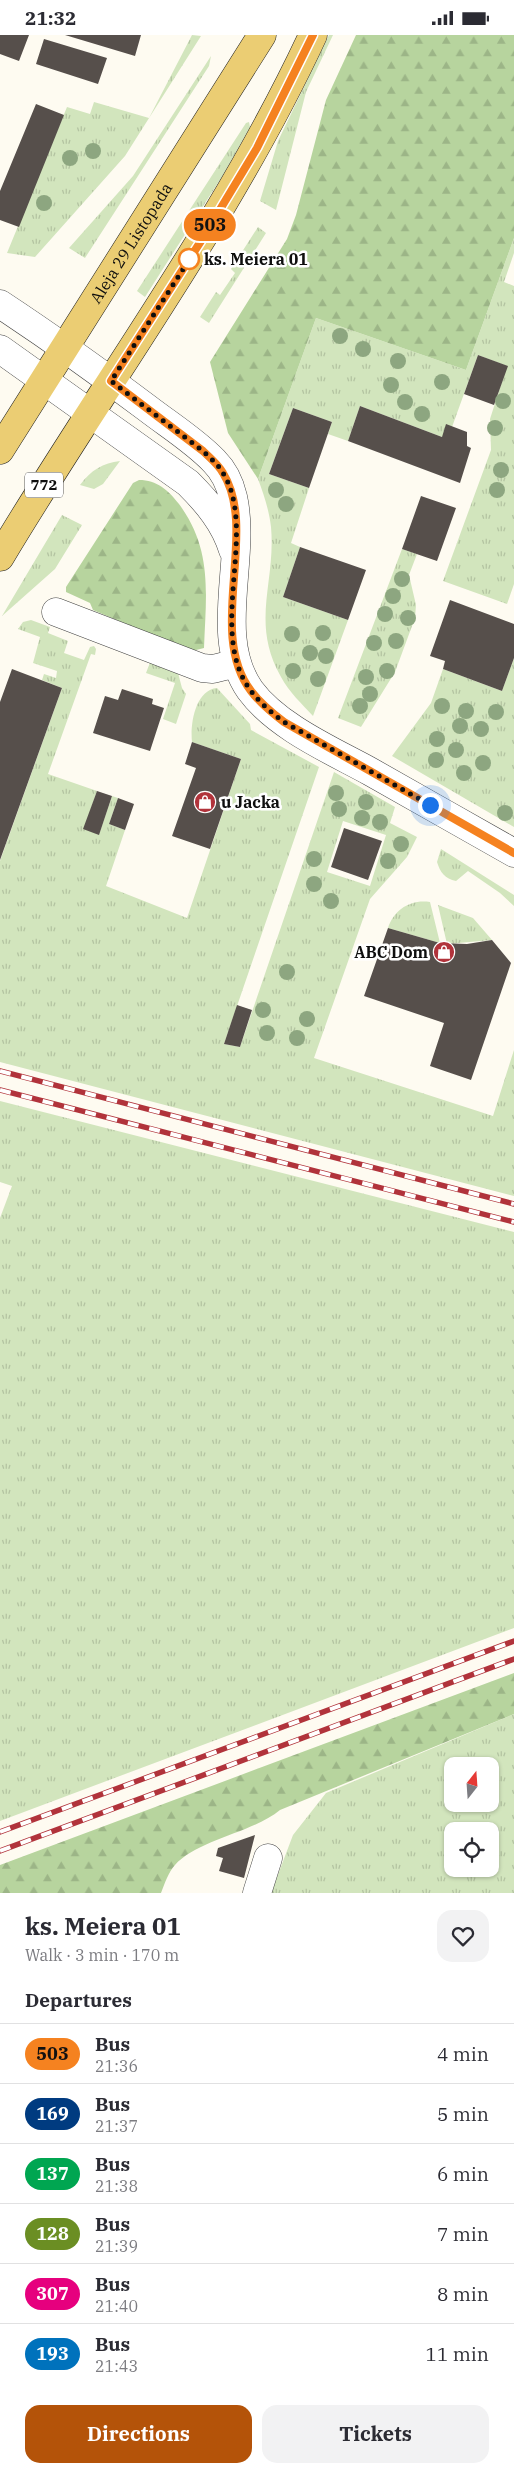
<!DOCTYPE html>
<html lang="en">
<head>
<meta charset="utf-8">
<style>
  :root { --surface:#fff; --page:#f2f2f3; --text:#2b2b33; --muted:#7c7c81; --line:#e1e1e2; --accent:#b45309 }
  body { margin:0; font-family:"IBM Plex Serif",serif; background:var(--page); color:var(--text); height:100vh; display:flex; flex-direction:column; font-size:19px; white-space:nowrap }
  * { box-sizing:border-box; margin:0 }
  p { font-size:16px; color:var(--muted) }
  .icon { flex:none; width:28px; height:28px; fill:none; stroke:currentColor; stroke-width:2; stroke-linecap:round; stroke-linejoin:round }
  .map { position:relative; height:1858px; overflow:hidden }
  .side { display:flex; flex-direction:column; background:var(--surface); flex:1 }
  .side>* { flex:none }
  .badge { padding:0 10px; border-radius:16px; font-size:18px; line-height:32px }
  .needle { width:32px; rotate:17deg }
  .buttons { position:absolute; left:444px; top:1722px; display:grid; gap:10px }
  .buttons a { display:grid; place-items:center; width:55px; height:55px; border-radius:10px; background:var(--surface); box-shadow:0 1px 4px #0004; font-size:25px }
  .you { position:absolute; width:25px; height:25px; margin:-12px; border:4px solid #fff; border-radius:50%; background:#1a73e8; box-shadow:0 0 0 8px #1a73e833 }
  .map>.badge { position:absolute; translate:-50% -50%; box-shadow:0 0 0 2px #fff }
  h2 { padding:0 25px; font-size:19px; line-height:45px }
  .round { display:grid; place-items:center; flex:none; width:52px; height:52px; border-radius:15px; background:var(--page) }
  .head { display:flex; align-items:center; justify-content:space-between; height:85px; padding:0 25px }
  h1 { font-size:24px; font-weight:700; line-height:38px }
  .primary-button { display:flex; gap:10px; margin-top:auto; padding:10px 25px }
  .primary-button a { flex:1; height:58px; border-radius:15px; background:var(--accent); color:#fff; font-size:20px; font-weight:700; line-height:58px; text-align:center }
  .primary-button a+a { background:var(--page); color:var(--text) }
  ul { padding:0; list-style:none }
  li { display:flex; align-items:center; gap:15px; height:60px; padding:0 25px; border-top:1px solid var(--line) }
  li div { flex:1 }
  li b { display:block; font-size:19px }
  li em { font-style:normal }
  li .badge { min-width:55px; font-weight:700; text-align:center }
  .status { display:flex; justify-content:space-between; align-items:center; height:35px; padding:0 25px; background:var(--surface); direction:ltr }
  .status svg { height:14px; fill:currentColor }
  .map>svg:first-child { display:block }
  .grass { fill:url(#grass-tufts); fill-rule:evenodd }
  .forest { fill:url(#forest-firs) }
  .building { fill:#564f4b }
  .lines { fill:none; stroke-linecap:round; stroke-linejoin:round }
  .minor-casing { stroke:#414141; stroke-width:29 }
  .major-casing { stroke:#1f1f1f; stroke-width:29 }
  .minor { stroke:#fff; stroke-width:28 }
  .major { stroke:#ebcd73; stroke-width:28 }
  .rail-casing { stroke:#b1333b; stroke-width:5.5 }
  .rail { stroke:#fff; stroke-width:4; stroke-dasharray:11; stroke-linecap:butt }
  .tree { fill:#8da680 }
  .line-casing { stroke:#fff; stroke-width:11 }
  .line { stroke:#f58220; stroke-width:8 }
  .walk { stroke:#0e0e0e; stroke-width:5; stroke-dasharray:0 9 }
  .stop-dot { fill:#fff; stroke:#f58220; stroke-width:2.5 }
  .labels { text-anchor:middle; stroke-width:5; stroke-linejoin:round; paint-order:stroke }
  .shield { fill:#fff; stroke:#565656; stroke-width:1 }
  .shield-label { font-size:15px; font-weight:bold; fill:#0e0e0e }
  .street-label { font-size:16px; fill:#0e0e0e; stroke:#fff }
  .stop-label { font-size:16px; font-weight:bold; fill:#0e0e0e; stroke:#fff; text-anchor:start }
  .poi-label { font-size:16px; font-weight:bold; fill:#0e0e0e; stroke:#fff; text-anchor:start }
</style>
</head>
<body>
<div class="status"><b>21:32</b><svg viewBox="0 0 49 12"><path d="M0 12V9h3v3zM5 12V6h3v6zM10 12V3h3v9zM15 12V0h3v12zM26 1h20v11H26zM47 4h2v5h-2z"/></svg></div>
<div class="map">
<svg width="514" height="1858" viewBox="0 0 514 1858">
  <defs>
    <pattern id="grass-tufts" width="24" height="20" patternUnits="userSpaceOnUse" patternTransform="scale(1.25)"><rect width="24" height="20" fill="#d2e5bd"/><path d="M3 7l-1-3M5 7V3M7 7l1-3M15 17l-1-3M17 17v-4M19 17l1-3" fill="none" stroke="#b3c3a1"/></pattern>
    <pattern id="forest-firs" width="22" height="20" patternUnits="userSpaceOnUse" patternTransform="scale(1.25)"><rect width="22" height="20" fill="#b7d49e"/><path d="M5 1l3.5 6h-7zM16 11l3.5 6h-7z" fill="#9cb587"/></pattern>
  </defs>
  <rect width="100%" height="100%" fill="#fefbf1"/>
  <!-- grass -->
  <path class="grass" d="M192,0L201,1L125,121L35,222L7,218L67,72L90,79L94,67L149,83Z
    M329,0H333L306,57L276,175L260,166L278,106Z
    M211,21L209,31L85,223L69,213L133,141Z
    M249,87L250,92L223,140L145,262L137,256L246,88Z
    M258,192L266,198L209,288L200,282L216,257L220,260L235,238L231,234Z
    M514,203V218L504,247L514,251V549L507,569L443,546L491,415L490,384L507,331L478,320L452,392L442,402L360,371L348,406L328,399L332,387L293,373L269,439L309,453L291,508L300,512L283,562L348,585L313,681C302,669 289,657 281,642C250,587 276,548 271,492C269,475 264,460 258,444L316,283L466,335Z
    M120,426L103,449L94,454L80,450C91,435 103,428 120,426Z
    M62,480L82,490L55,534L2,581Z
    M402,514L417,519L409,540L416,570L415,583L395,637L361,692L338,683Z
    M31,585L50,592L48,598L68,606L64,618L84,625L90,612L94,611L96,614L95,620L91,619L48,739L97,756L84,794L99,799L112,761L118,763L109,789L125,795L106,851L187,883L241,724L192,707C190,690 195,655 217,653L250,689L251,695L319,732L224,1009L240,1012L334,737L395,772L390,788L417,802L407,822L370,864L314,1023L493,1081L514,1015V1161L0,1027V826L62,653L42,645L44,639L56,643L57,636L33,628L40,602L18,594L23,587ZM343,786L386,800L370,851L327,837Z
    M514,623V792L392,721L431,668L443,634L502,656Z
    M151,625L178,638L182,653L186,659L176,689L163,684L175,648L146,638Z
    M441,814L514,860V871L500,858L468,836L456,846C445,844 440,837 437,827Z
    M430,867L440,908L388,893C394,875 410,864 430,867Z
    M438,870L473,883L492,905L447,909Z
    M0,1066L514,1197V1593L0,1786V1183L12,1151L0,1147Z
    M514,1679V1858H271L293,1800L326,1758ZM452,1731H490V1769H452ZM452,1796H490V1834H452Z"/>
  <!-- forest -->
  <path class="forest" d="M356,0H514V203L466,335L316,283L258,444L228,398L210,327L287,204L296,180L326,65Z
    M139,445C157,445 168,455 179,469C213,515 206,559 204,613L192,616L187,615L93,575L90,568L66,557V552L133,448Z
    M514,1638V1679L280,1775C254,1797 197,1805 175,1830C168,1838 165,1848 161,1858H0V1830Z"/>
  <!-- building -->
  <path class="building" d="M0,0H29L19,26L0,19Z
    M65,0H141L135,21Z
    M44,4L107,23L98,49L36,29Z
    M36,69L64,80L19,192L0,185V156Z
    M478,320L508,331L494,370L464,359Z
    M360,371L442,402L446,389L467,397V411L471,413L460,448L348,406Z
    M293,373L332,387L309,453L269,439Z
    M421,461L456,473L437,526L402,514Z
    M300,512L366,535L348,585L283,562Z
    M450,565L514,589V623L502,656L443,634L445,626L430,621Z
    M12,634L62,653L0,825V667Z
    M122,654L153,664L152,669L164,673L150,716L93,698L105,661L118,665Z
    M192,707L241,724L210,814L172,801L196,733L185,729Z
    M97,756L112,761L99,800L83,794Z
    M118,763L134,769L125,795L109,789Z
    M344,793L382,806L368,845L331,832Z
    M388,893L440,908L467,909L492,905L511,928L471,1045L430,1031L444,988L364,961Z
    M237,970L252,975L240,1012L224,1009Z
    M255,1800L244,1843L219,1836L223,1823L216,1821L218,1813Z"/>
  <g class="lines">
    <!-- minor casing -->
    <g class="minor-casing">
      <path id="minor" d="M0,269C50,302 99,337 147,373C169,390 195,406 214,426C224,436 230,449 233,462C247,523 212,601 250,655C277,692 333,716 371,737C419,764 466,791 514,818
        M0,314L188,448C207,467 225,488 233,515
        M56,577L202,633L213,634L237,628
        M257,1858L268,1823"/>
    </g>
    <!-- major casing -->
    <g class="major-casing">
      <g id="major">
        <path id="s1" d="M0,415L262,0"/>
        <path d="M0,522C104,348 227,185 313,0"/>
      </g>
    </g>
    <!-- minor -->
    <use href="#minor" class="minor"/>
    <!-- major -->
    <use href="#major" class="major"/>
    <!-- rail casing -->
    <g class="rail-casing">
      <path id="rail" d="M0,1036L514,1169
        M0,1055L514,1187
        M0,1797L514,1606
        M0,1816L514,1624"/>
    </g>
    <!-- rail -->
    <use href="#rail" class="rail"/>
  </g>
  <!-- trees -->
  <g class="tree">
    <circle cx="93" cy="116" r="8"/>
    <circle cx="70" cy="123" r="8"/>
    <circle cx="44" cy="168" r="8"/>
    <circle cx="340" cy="301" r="8"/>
    <circle cx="363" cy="314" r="8"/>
    <circle cx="398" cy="326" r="8"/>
    <circle cx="442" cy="347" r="8"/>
    <circle cx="391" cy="350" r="8"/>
    <circle cx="503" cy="366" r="8"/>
    <circle cx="405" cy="367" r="8"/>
    <circle cx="422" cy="379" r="8"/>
    <circle cx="495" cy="393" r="8"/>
    <circle cx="501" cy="435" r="8"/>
    <circle cx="276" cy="455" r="8"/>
    <circle cx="497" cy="455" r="8"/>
    <circle cx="286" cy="469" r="8"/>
    <circle cx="402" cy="544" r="8"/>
    <circle cx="393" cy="561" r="8"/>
    <circle cx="385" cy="579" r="8"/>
    <circle cx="408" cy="583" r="8"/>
    <circle cx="323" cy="598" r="8"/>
    <circle cx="292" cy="599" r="8"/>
    <circle cx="396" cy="606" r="8"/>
    <circle cx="374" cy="608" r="8"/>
    <circle cx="310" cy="618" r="8"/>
    <circle cx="326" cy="621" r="8"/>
    <circle cx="293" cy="636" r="8"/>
    <circle cx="387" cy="636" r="8"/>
    <circle cx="366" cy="642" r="8"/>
    <circle cx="318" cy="644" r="8"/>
    <circle cx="370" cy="659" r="8"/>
    <circle cx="360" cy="671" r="8"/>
    <circle cx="442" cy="671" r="8"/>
    <circle cx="466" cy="676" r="8"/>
    <circle cx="496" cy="677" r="8"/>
    <circle cx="460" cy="691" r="8"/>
    <circle cx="481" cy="694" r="8"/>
    <circle cx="437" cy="704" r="8"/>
    <circle cx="456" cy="715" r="8"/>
    <circle cx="436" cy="725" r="8"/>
    <circle cx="483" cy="728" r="8"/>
    <circle cx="464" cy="738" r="8"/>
    <circle cx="336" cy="758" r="8"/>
    <circle cx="366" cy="767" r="8"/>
    <circle cx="339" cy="774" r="8"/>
    <circle cx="505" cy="778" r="8"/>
    <circle cx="362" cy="783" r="8"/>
    <circle cx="380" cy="787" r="8"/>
    <circle cx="401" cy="809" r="8"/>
    <circle cx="314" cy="824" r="8"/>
    <circle cx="388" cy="826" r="8"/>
    <circle cx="314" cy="849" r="8"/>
    <circle cx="331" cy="866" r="8"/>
    <circle cx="287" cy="937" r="8"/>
    <circle cx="263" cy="975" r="8"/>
    <circle cx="307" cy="984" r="8"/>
    <circle cx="267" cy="998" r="8"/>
    <circle cx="297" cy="1003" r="8"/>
  </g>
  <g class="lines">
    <!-- line casing -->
    <g class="line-casing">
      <path id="line" d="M313,0L257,113L201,206L111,346L203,416C210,423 218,429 223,438C259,496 206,597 251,656C260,668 272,678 284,687L514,818"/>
    </g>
    <!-- line -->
    <use href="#line" class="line"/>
    <!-- walk -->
    <path class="walk" d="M189,224L191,222L111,346L203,416C210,423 218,429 223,438C259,496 206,597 251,656C260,668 272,678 284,687L430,770"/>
  </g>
  <!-- icons -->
  <defs>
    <g id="shop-disc" transform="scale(1.125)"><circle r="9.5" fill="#b1333b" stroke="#fff"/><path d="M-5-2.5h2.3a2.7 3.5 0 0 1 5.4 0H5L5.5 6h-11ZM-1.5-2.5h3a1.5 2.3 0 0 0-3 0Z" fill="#fff"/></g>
  </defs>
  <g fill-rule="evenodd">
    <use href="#shop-disc" x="205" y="767"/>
    <use href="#shop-disc" x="444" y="917"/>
  </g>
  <!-- markers -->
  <circle class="stop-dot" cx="189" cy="224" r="10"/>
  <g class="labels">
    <!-- shield labels -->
    <rect class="shield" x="25" y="437.5" width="38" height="25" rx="4"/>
    <g class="shield-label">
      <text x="44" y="455">772</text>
    </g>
    <!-- street labels -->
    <g class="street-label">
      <text dy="6" stroke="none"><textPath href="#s1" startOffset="245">Aleja 29 Listopada</textPath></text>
    </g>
    <!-- stop labels -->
    <g class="stop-label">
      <text x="204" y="230">ks. Meiera 01</text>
    </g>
    <!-- poi labels -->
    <g class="poi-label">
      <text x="221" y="773">u Jacka</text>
      <text x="428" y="923" text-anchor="end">ABC Dom</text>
    </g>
  </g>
</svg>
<div class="buttons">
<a><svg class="needle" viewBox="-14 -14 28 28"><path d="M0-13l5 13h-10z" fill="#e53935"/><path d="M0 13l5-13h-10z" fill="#7c7c81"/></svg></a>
<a><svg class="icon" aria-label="locate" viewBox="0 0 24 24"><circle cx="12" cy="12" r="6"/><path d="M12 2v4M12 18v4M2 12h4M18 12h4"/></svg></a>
</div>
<div class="you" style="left:430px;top:770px"></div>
<b class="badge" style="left:210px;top:190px;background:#f58220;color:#111">503</b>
</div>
<section class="side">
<div class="head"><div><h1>ks. Meiera 01</h1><p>Walk · 3 min · 170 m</p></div><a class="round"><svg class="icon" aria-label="heart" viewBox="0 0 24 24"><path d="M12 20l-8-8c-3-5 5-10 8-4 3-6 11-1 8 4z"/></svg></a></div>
<h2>Departures</h2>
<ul>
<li><span class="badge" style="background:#f58220;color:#111">503</span><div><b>Bus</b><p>21:36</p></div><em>4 min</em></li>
<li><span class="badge" style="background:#003b80;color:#fff">169</span><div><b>Bus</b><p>21:37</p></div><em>5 min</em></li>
<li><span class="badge" style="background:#00a651;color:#fff">137</span><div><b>Bus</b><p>21:38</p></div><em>6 min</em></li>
<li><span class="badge" style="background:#6b8e23;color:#fff">128</span><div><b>Bus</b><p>21:39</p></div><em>7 min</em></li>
<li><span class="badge" style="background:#e6007e;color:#fff">307</span><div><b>Bus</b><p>21:40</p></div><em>8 min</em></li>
<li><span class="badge" style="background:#0072bc;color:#fff">193</span><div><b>Bus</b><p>21:43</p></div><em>11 min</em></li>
</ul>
<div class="primary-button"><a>Directions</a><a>Tickets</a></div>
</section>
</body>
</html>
